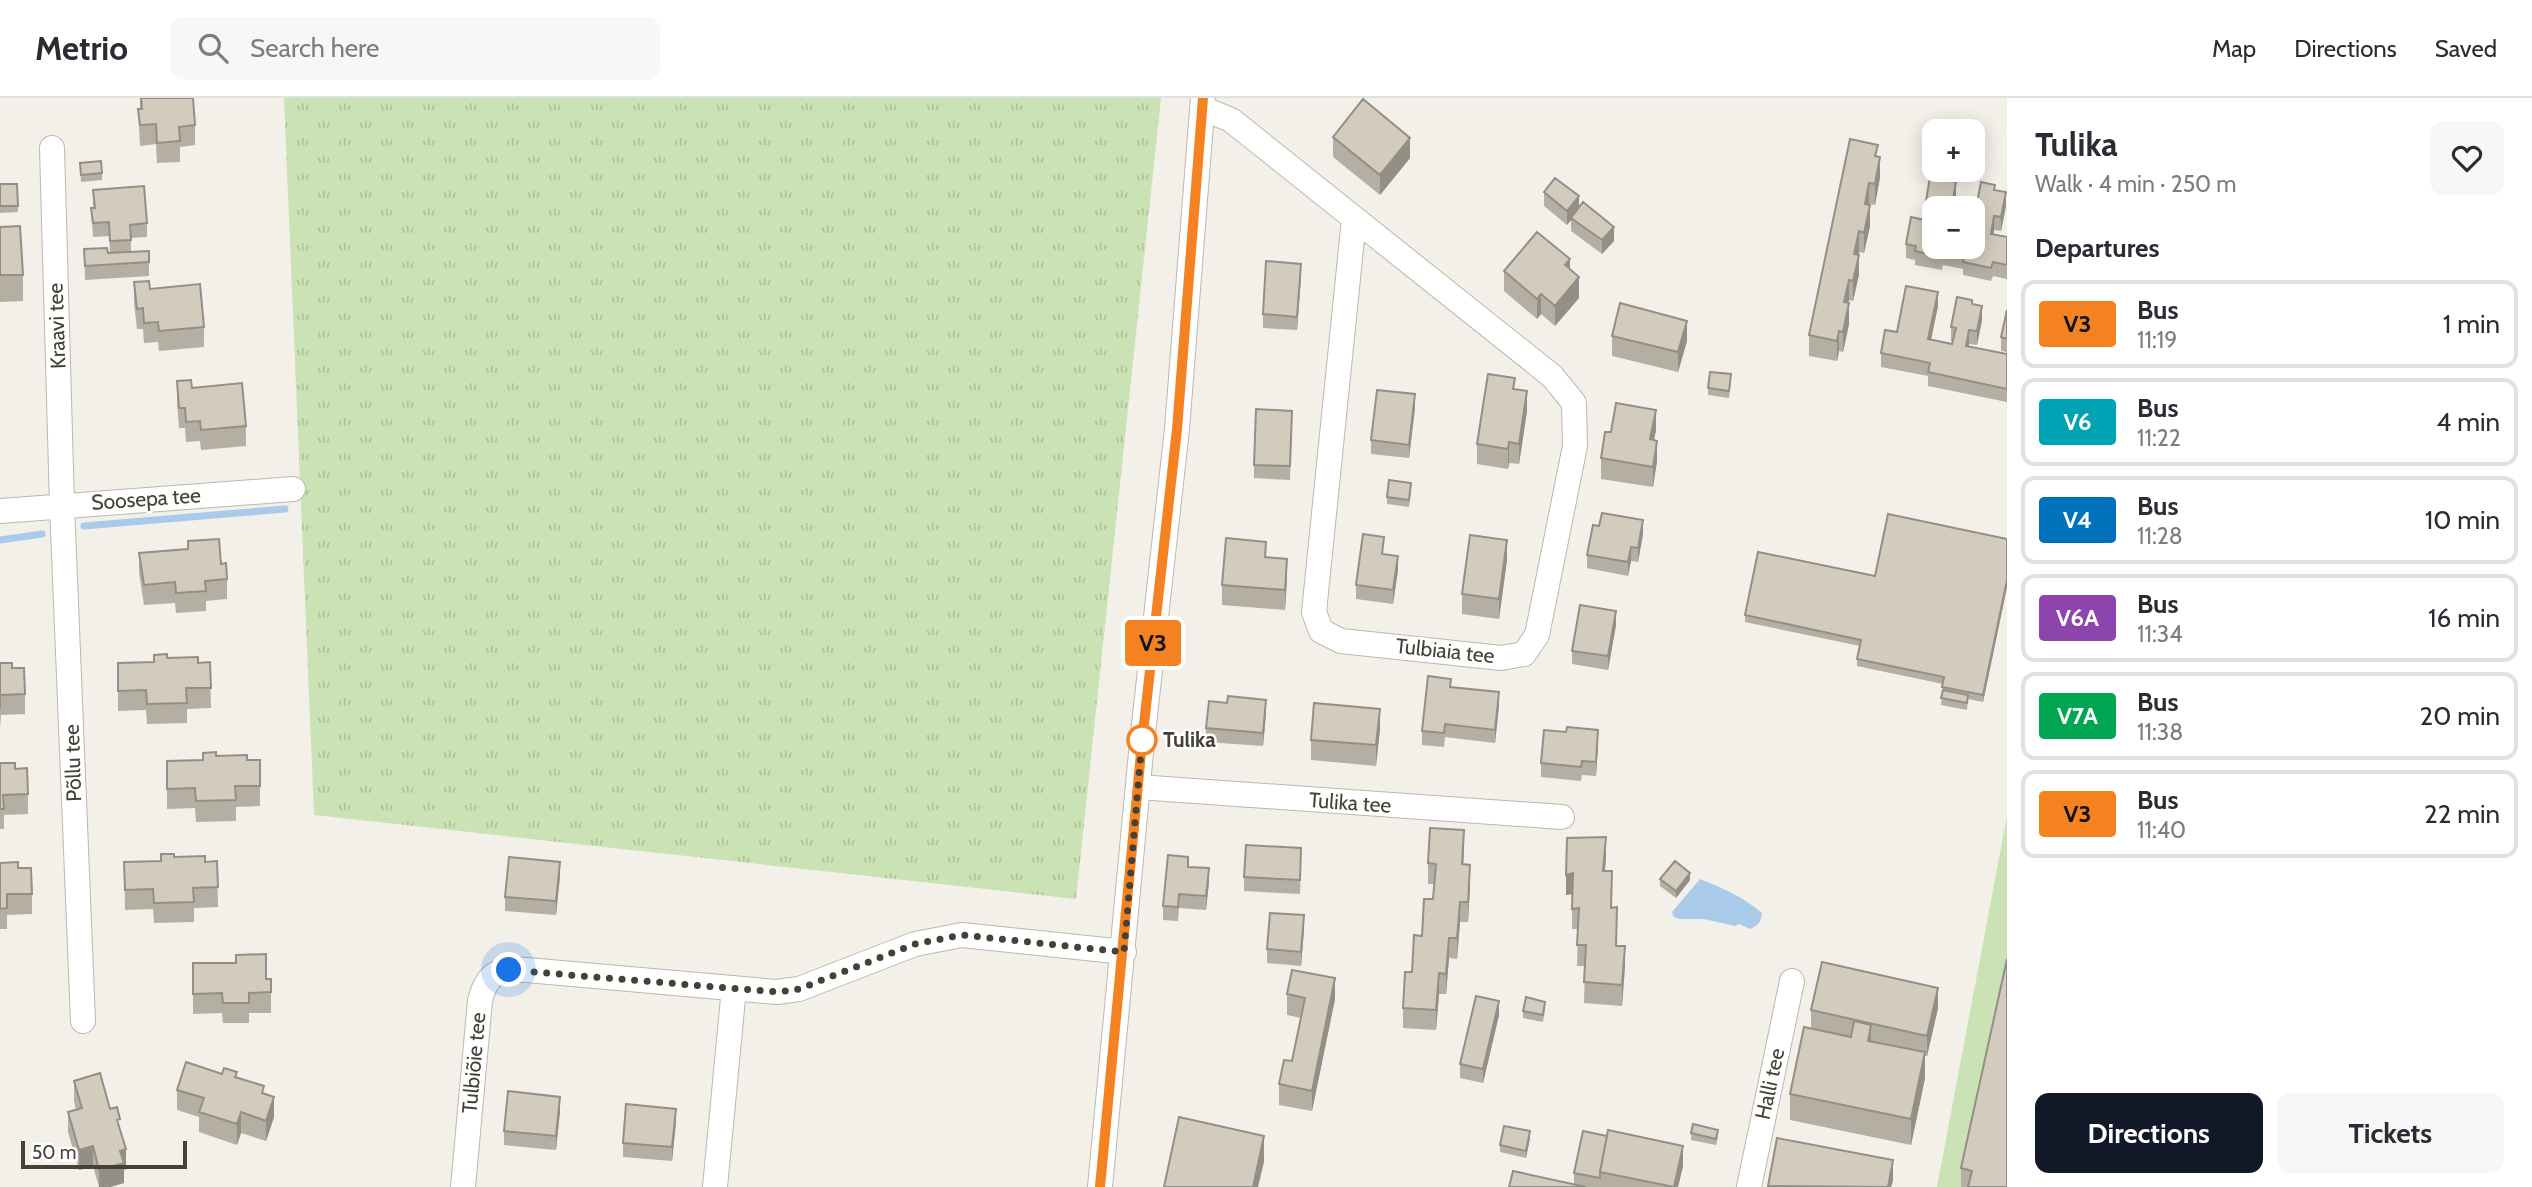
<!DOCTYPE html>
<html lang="en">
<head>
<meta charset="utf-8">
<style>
  :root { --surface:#fff; --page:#f7f7f7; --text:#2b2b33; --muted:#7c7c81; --line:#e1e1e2; --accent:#111827 }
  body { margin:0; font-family:Cabin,sans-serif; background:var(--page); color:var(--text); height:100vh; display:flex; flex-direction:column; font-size:26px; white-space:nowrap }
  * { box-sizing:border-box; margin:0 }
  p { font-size:23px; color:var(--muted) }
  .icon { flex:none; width:38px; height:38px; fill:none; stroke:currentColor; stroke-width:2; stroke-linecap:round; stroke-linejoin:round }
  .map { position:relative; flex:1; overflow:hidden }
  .side { display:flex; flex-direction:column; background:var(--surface); width:525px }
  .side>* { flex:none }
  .badge { padding:0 14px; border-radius:5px; font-size:24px; line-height:46px }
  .fabs { position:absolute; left:1922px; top:21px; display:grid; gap:14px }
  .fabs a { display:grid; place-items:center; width:63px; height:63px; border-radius:14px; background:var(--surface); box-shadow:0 4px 18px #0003; font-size:35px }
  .scale { position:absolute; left:21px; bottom:18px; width:166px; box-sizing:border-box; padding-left:7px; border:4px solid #454137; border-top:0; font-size:19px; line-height:24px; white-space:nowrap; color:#454137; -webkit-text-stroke:5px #fff; paint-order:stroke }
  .you { position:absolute; width:35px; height:35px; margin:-18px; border:5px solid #fff; border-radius:50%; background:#1a73e8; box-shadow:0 0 0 10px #1a73e833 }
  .map>.badge { position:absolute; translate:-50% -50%; box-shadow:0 0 0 4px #fff }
  h2 { padding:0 28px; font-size:26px; line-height:63px }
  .round { display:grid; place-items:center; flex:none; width:74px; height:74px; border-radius:14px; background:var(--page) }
  .summary { display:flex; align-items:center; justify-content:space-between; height:119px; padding:0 28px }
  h1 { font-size:33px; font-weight:700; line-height:52px }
  .primary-button { display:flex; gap:14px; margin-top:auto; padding:14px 28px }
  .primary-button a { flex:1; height:80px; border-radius:14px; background:var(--accent); color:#fff; font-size:28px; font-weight:700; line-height:80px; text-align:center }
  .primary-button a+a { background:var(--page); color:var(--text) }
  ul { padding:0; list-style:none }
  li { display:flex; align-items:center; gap:21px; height:88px; margin:0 14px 10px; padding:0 14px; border:4px solid var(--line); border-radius:14px }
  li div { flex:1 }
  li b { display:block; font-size:26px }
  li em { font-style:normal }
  li .badge { min-width:77px; font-weight:700; text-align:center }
  header { display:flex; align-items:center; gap:42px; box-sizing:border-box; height:98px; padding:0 35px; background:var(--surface); border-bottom:2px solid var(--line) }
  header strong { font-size:33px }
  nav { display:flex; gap:38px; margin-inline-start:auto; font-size:24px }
  .search { width:490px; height:63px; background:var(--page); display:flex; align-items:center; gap:18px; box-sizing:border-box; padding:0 24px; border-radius:14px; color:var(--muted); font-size:26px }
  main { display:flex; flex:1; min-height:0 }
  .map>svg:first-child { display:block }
  .grass { fill:url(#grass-tufts) }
  .pitch { fill:#cae2b4 }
  .water { fill:#aacae9 }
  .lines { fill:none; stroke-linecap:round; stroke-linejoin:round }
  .stream { stroke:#aacae9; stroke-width:7 }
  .minor-casing { stroke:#bdb8ab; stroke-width:26 }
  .minor { stroke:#fff; stroke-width:24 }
  .wall { fill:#b5afa3 }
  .shaded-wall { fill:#948f85 }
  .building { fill:#d3ccbe; stroke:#948f85; stroke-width:2 }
  .line-casing { stroke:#fff; stroke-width:16 }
  .line { stroke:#f58220; stroke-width:10 }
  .walk { stroke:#454137; stroke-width:7; stroke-dasharray:0 12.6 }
  .stop-dot { fill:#fff; stroke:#f58220; stroke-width:3.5 }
  .labels { text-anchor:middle; stroke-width:5; stroke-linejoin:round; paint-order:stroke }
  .street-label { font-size:21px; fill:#454137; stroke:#fff }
  .stop-label { font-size:21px; font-weight:bold; fill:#454137; stroke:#fff; text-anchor:start }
</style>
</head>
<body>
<header>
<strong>Metrio</strong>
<div class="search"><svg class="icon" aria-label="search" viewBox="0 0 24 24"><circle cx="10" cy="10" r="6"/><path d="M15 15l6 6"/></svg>Search here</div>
<nav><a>Map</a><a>Directions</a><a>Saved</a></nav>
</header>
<main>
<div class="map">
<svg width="2007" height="1089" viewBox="0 0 2007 1089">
  <defs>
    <pattern id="grass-tufts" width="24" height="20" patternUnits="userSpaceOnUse" patternTransform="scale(1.75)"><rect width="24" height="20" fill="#cae2b4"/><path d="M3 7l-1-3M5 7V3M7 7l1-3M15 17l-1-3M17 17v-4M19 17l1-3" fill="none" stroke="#afc39b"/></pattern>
  </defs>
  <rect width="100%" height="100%" fill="#f2f0e8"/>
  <!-- grass -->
  <path class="grass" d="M284,0H1161L1076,801L314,717Z"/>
  <!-- pitch -->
  <path class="pitch" d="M2007,718V1089H1937Z"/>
  <!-- water -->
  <path class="water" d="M1700,781C1723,790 1743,799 1762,815C1761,824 1759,827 1750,831L1739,826L1735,828L1704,821H1680L1674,819L1672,814Z"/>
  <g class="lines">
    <!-- stream -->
    <path class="stream" d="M84,428L285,411
      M0,442L42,436"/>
    <!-- minor casing -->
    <g class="minor-casing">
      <path id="minor" d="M1202,10L1231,22L1552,278L1574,305L1575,348L1537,537L1524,556L1501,560L1341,543L1321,533L1314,514L1354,121
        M52,50L62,407L83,923
        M0,413L293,391
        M1138,689L1562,719
        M463,1089L480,903C487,874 498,871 527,872L777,894L799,891L915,846L962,837L1124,854
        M715,1089L734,890
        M1100,1089L1142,644L1177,331L1203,0
        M1749,1089L1792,883"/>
    </g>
    <!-- minor -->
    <use href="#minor" class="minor"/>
  </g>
  <!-- wall -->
  <path class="wall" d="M140,0H193L195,27V47L180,49V64L157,65L156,46L140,48L138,11H140Z
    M1333,39L1410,60L1380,97L1333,59Z
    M1878,58L1880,79L1875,107L1869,106V107L1870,128L1864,155L1859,154V177L1853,203L1849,202L1848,205L1849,226L1843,254L1839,253L1837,263L1809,258V237Z
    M80,65L102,75V82L81,84Z
    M1946,82L1956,98L1954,110H1934V149L1979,133L1980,129L1975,128V115L1995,92L2006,108L2001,133L1994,132L1993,136L2007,139V181L1993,178L1991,183L1963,177V171L1943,167L1942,172L1915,167V162L1906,160V146L1929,123L1930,118L1926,117V103Z
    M0,86H17L18,114L0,115Z
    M93,92L147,125V139L131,140V154L149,164V178L85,182L84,151L110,155L109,138L93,139L91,110H93Z
    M1544,94L1579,109L1614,143L1602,156L1571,133V122L1567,127L1544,108Z
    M0,129L23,177V203L0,204Z
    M1570,172L1579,200L1555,228L1541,216L1537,221L1504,193V173Z
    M1301,179L1297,232L1263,230V216Z
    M134,184L150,191L204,229V249L159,253L158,244L144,245L143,231H137L134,205Z
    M1972,206L1982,222L1977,247L1969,246V249L2007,256V304L1928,288V278L1881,269V255L1897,234L1938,208L1931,242L1952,246L1953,243H1951V229Z
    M2007,212V254L2001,253V239Z
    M1612,238L1687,243L1678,274L1612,258Z
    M177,283L192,290L246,328V348L201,352L200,343L186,344L185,330H179L177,304Z
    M1731,283L1729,300L1708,297V290Z
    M1515,291L1527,313L1519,366L1509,365L1508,371L1477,366V346Z
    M1415,310L1409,360L1371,356V342Z
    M1292,326L1290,382L1254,380V367Z
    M1656,332L1654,342L1657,363L1653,389L1601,381V360L1611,334Z
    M1411,392L1409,409L1387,406V399Z
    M1643,436L1638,464L1631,463L1628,478L1587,470V457Z
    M2007,441V489L1983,604L1968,601L1967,612L1941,607L1943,586L1857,568V561L1860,548L1745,524V517L1875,478Z
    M139,455L221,466L227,481V501L206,503V513L176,515L175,505L144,507L139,475Z
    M1384,456L1398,472L1393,506L1356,501V487Z
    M1266,459L1287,481L1285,512L1222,507V487Z
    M1507,462L1499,521L1462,516V496Z
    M1616,527L1608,572L1572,566V553Z
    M167,560L198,565L210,564L211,610L187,611V625L147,626L146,612L118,613V565L154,564Z
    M0,565L12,570L25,596V616L1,617L0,631Z
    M1451,589L1499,608L1495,645L1445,639L1444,649L1422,647V633Z
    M1266,615L1263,648L1206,644V630Z
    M1380,631L1376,668L1311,662V642Z
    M1598,646L1596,678L1582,677L1581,683L1541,679V665Z
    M216,658L247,662H260V708L236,709V723L196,724L195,710L167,711V663L203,662Z
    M0,665L15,671L28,696V716L4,717V731H0Z
    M1464,752L1463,766L1470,787L1468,824H1460L1457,861L1449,860L1446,896H1439L1436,932L1403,930V910L1422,838L1433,801L1434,786H1428V765Z
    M174,759L205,764L217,763L218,809L194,810V824L154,825L153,811L125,812L124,764L161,763Z
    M1606,759L1605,773L1611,810L1617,830L1616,848L1625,868L1622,908L1584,905L1585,868H1577L1578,831H1572V796L1566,797Z
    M1301,764L1300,796L1244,793V779Z
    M0,765L18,770L32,796V816L7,817V831H0Z
    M1188,769L1209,784L1206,812L1179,810L1178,823L1163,822V808Z
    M560,778L556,817L505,813V799Z
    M1660,781L1690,782L1676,800L1660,788Z
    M1304,831L1301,868L1267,865V851Z
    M2007,861V1089H1961V1070Z
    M193,865L266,881H271V915H249V925H223L222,915L193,916Z
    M1287,896L1335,901L1312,1013L1279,1007V986L1292,963L1301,920L1287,917Z
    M1938,910L1927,958H1925V980L1911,1047L1790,1022V996L1811,931V912Z
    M1545,911L1543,924L1523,920V913Z
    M1499,917L1483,985L1460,980V966Z
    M222,976L237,979L264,995L274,1019L266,1043L241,1035L237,1047L199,1034V1019L177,1012V992Z
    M74,983L110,1011L120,1032L126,1071L124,1072V1085L110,1089H99L93,1068L79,1072L68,1034V1014L76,1012L74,1003Z
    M560,1013L556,1052L504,1047V1033Z
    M676,1024L672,1063L623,1059V1045Z
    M1691,1035L1718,1039L1716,1047L1691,1042Z
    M1530,1040L1526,1060L1500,1054V1047Z
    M1683,1068L1678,1089H1509L1574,1086V1075Z"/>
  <!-- shaded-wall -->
  <path class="shaded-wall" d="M1410,40V60L1380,97V77Z
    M1880,59V79L1875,107V86Z
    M1956,84V98L1954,110H1952Z
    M1869,85V106L1865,127V106Z
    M2006,94V108L2001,133V119Z
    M1579,98V112L1571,120V122L1567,127V113Z
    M1870,107V128L1864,155V135Z
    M1994,118V132L1991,150V136Z
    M1614,129V143L1602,156V142Z
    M1859,133V154L1854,177V156Z
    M1859,157V177L1853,203V183Z
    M1570,161V182L1565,167Z
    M1301,166V179L1297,232V219Z
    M1579,179V200L1555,228V208Z
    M1849,182V202L1844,225V204Z
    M1938,194V208L1928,255V241Z
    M1541,196V216L1537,221V201Z
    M1849,205V226L1843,254V234Z
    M1982,208V222L1977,247V233Z
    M1687,223V243L1678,274V254Z
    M1969,232V246L1966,262V248Z
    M1839,233V253L1837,263V243Z
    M1527,293V313L1519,366V346Z
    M1415,296V310L1409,360V347Z
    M1656,312V332L1650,361V341Z
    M1657,343V363L1653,389V369Z
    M1509,344V365L1508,371V351Z
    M1643,422V436L1638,464V450Z
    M1507,442V462L1499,521V501Z
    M1631,449V463L1628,478V464Z
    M1398,458V472L1393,506V492Z
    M1287,461V481L1285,512V492Z
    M2007,482V489L1983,604V597Z
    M1616,513V527L1608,572V558Z
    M1499,594V608L1495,645V632Z
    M1266,602V615L1263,648V635Z
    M1380,611V631L1376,668V647Z
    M1598,632V646L1596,678V664Z
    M1464,732V752L1462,787V766Z
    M1606,739V759L1603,793V773Z
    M560,764V778L556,817V803Z
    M1470,767V787L1468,824V804Z
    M1209,770V784L1206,812V798Z
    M1573,775V796L1566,797V777Z
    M1690,775V782L1676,800V793Z
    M1460,804V824L1457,861V840Z
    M1304,817V831L1301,868V854Z
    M1449,840V860L1446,896V876Z
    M1625,848V868L1622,908V887Z
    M1439,875V896L1436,932V912Z
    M1335,880V901L1312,1013V993Z
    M1938,890V910L1927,958V938Z
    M1499,903V917L1483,985V971Z
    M1871,927V954L1868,943Z
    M1925,954V980L1911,1047V1021Z
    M274,999V1019L266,1043V1023Z
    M560,999V1013L556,1052V1038Z
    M676,1011V1024L672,1063V1049Z
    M241,1014V1035L237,1047V1026Z
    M1530,1033V1040L1526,1060V1053Z
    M1264,1038V1064L1258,1089H1253Z
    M93,1048V1068L79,1072V1052Z
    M1683,1048V1068L1678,1089H1674Z
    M126,1051V1071L124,1072V1085L110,1089H99V1072L120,1053Z
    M1893,1062V1083L1891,1089H1888Z"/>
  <!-- building -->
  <path class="building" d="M141,0H193L195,27L179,29L180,43L157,45L156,26L140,27L138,11H142Z
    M1363,1L1410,40L1380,77L1333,39Z
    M1850,41L1878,47L1875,58L1880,59L1875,86L1869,85L1865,106L1870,107L1864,135L1859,133L1854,156L1859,157L1853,183L1849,182L1844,204L1849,205L1843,234L1839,233L1837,243L1809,237Z
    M101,63L102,75L81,77L80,65Z
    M1931,73L1946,76L1945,82L1956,84L1952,108L1946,107L1945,110H1934V149H1972V132L1979,133L1982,116L1975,115L1981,84L1995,87L1994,92L2006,94L2001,119L1994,118L1991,136L2007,139V167L1993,164L1991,170L1963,164L1964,158L1943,153L1942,159L1915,153L1916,148L1906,146L1911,119L1929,123L1933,104L1926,103Z
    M1555,80L1579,98L1567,113L1544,94Z
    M0,86H17L18,108H0Z
    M144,88L147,125L130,127L131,142L110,143L109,124L93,125L91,110H95L93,92Z
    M1583,104L1614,129L1602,142L1571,120Z
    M20,128L23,177H0V129Z
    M1537,134L1570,161L1565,167L1579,179L1555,208L1541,196L1537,201L1504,173Z
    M107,150L108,155L149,153V164L85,168L84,151Z
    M1266,163L1301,166L1297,219L1263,216Z
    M149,183L150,191L200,186L204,229L159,233L158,224L144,225L143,210L137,211L134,184Z
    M1906,188L1938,194L1928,241L1952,246L1956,230L1951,229L1957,199L1972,202V206L1982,208L1977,233L1969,232L1966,248L2007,256V291L1928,274L1930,265L1881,255L1885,232L1897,234Z
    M1620,205L1687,223L1678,254L1612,238Z
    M2007,212V241L2001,239Z
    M1710,274L1731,276L1729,293L1708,290Z
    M1488,276L1515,280L1513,291L1527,293L1519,346L1509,344L1508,351L1477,346Z
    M191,282L192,290L242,285L246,328L201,332L200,323L186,324L185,310H179L177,283Z
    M1377,292L1415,296L1409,347L1371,342Z
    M1616,305L1656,312L1650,341L1657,343L1653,369L1601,360L1605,334H1611Z
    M1256,311L1292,313L1290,368L1254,367Z
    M1389,382L1411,385L1409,402L1387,399Z
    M1602,415L1643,422L1638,450L1631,449L1628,464L1587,457L1593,427L1599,428Z
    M1888,416L2007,441V482L1983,597L1942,589L1944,579L1857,561L1861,542L1745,517L1758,454L1875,478Z
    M1363,436L1384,439L1382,456L1398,458L1393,492L1356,487Z
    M1470,437L1507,442L1499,501L1462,496Z
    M1226,440L1266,444L1265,459L1287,461L1285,492L1222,487Z
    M219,441L221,466L226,465L227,481L205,483L206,493L176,495L175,484L144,487L139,455L188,451V443Z
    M1580,507L1616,513L1608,558L1572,553Z
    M167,556V560L198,559V565L210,564L211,590H186L187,605L147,606L146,592L118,593V565L154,564V557Z
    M0,565H12V570H24L25,596L0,597V611Z
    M1428,578L1451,581L1450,589L1499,594L1495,632L1445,626L1444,635L1422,633Z
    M1943,592L1968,597L1967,605L1941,600Z
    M1228,598L1266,602L1263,635L1206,630L1209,603L1227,605Z
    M1314,605L1380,611L1376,647L1311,642Z
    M1567,629L1598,632L1596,664L1582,663L1581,669L1541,665L1544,632L1566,634Z
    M216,654V658L247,657V662H260V688H235L236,702L196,703L195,690L167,691V663L203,662V655Z
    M0,665H15V671L27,670L28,696L3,697L4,711H0Z
    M1430,730L1464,732L1462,766L1470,767L1468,804H1460L1457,840H1449L1446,876L1439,875L1436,912L1403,910L1405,874H1412L1414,837L1422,838L1424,801H1433L1436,766L1428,765Z
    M1606,739L1603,773H1612L1611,810L1617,809L1616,848H1625L1622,887L1584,884L1586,847H1577L1579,810L1572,811L1573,775L1566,777L1567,740Z
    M1246,747L1301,750L1300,782L1244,779Z
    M161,756H174V759L205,758V764L217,763L218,789L193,790L194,804L154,805L153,791L125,792L124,764L161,763Z
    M1168,757L1188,759V769L1209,770L1206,798L1179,796L1178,809L1163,808Z
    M509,759L560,764L556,803L505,799Z
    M1675,763L1690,775L1676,793L1660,781Z
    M18,764V770H31L32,796H7V810L0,811V765Z
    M1270,815L1304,817L1301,854L1267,851Z
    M266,856V881H271V894L249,895V905H223L222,895L193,896V865H236V857Z
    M2007,861V1089H1968L1972,1073L1961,1070Z
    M1822,864L1938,890L1927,938L1811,912Z
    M1292,872L1335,880L1312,993L1279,986L1284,962L1292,963L1305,900L1287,896Z
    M1476,898L1499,903L1483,971L1460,966Z
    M1526,899L1545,904L1543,917L1523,913Z
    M1854,923L1871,927L1868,943L1925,954L1911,1021L1790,996L1804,929L1851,939Z
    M186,964L222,976L224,970L237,974L235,979L264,988L262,995L274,999L266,1023L241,1014L237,1026L199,1014L204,1000L177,992Z
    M100,975L110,1011L117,1009L120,1021L117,1022L126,1051L120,1053L124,1065L99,1072L93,1048L79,1052L68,1014L82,1010L74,983Z
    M508,993L560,999L556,1038L504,1033Z
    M626,1006L676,1011L672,1049L623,1045Z
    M1179,1019L1264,1038L1253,1089H1164Z
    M1693,1026L1718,1032L1716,1041L1691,1035Z
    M1504,1028L1530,1033L1526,1053L1500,1047Z
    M1608,1032L1683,1048L1674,1089L1600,1074Z
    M1583,1033L1607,1038L1600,1074V1080L1574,1075Z
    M1777,1040L1893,1062L1888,1089L1768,1088Z
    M1513,1073L1586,1089H1509Z"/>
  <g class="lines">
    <!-- line casing -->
    <g class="line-casing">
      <path id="line" d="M1100,1089L1142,644L1177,331L1203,0"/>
    </g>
    <!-- line -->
    <use href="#line" class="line"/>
    <!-- walk -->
    <path class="walk" d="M509,872L778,894L799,891L915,846L962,837L1124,854L1142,642"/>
  </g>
  <!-- markers -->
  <circle class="stop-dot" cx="1142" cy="642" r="14"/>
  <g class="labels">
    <!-- street labels -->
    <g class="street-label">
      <text transform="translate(57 228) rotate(-92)" y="7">Kraavi tee</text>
      <text transform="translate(146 401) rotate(-4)" y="7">Soosepa tee</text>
      <text transform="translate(1445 553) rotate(6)" y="7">Tulbiaia tee</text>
      <text transform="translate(73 665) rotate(-92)" y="7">Põllu tee</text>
      <text transform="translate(1350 705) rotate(4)" y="7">Tulika tee</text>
      <text transform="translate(474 965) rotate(-85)" y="7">Tulbiõie tee</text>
      <text transform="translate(1770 986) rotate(-78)" y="7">Halli tee</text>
    </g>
    <!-- stop labels -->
    <g class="stop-label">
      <text x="1163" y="649">Tulika</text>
    </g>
  </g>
</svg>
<div class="fabs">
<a>+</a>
<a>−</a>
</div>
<div class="scale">50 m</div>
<div class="you" style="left:509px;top:872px"></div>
<b class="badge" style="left:1153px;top:545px;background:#f58220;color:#111">V3</b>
</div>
<section class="side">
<div class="summary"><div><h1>Tulika</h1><p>Walk · 4 min · 250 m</p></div><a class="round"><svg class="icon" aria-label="heart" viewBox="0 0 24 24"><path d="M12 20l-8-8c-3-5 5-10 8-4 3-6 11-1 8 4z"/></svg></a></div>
<h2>Departures</h2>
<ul>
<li><span class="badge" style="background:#f58220;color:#111">V3</span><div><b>Bus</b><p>11:19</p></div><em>1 min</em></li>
<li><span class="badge" style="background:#00a3b4;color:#fff">V6</span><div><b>Bus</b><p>11:22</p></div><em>4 min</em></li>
<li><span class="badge" style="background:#0072bc;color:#fff">V4</span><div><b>Bus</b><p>11:28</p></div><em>10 min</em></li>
<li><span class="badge" style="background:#8e44ad;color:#fff">V6A</span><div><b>Bus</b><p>11:34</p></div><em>16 min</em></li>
<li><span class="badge" style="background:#00a651;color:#fff">V7A</span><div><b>Bus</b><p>11:38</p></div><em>20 min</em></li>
<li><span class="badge" style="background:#f58220;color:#111">V3</span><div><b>Bus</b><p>11:40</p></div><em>22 min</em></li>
</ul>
<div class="primary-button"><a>Directions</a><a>Tickets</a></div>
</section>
</main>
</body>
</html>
